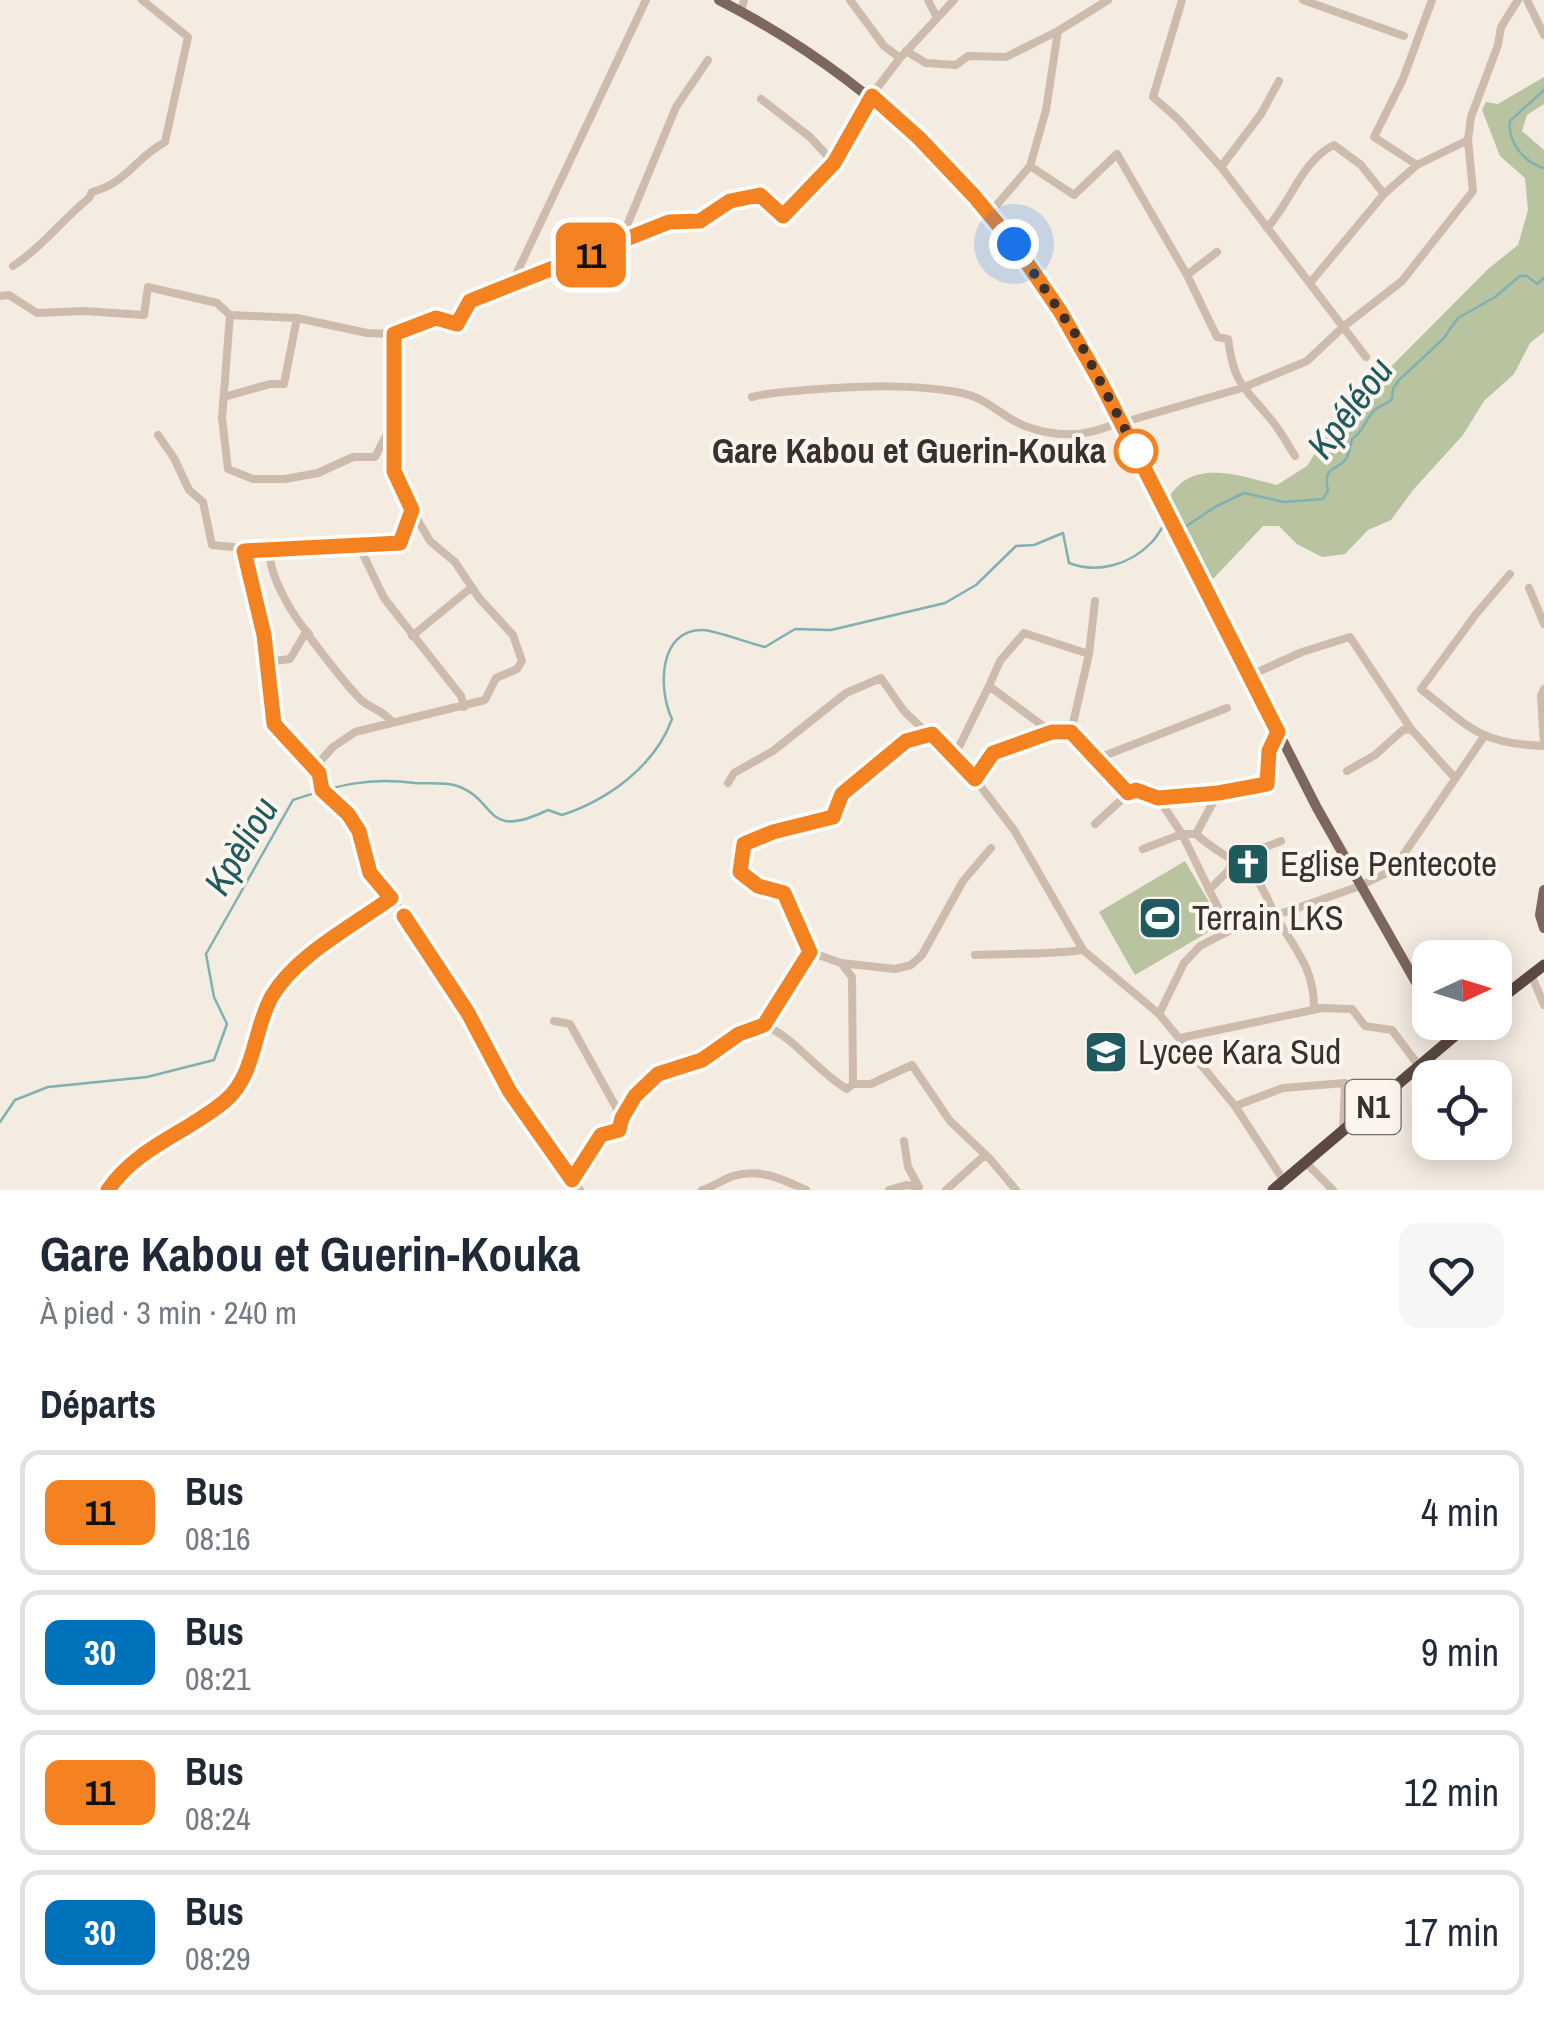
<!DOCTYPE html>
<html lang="fr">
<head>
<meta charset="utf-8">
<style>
  :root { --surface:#fff; --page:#f6f6f7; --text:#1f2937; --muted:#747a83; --line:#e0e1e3 }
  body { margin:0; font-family:"Archivo Narrow",sans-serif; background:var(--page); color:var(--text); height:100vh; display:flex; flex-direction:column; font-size:38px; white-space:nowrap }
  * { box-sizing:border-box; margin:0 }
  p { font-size:32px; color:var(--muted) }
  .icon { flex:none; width:55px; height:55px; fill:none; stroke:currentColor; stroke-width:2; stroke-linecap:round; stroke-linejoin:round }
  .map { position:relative; height:1190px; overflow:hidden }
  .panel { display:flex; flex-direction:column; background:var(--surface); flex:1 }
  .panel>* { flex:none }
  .badge { padding:0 20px; border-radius:15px; font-size:35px; line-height:65px }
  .needle { width:65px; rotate:86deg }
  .fabs { position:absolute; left:1412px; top:940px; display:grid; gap:20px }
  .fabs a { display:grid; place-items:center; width:100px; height:100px; border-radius:20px; background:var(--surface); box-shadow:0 5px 25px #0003; font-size:50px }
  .you { position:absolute; width:50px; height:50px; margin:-25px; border:8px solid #fff; border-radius:50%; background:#1a73e8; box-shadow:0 0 0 15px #1a73e833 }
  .map>.badge { position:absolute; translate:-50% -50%; box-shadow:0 0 0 5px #fff }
  h2 { padding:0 40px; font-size:38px; line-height:90px }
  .round { display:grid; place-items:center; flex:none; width:105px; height:105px; border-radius:20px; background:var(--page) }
  .headline { display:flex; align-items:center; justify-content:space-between; height:170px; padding:0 40px }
  h1 { font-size:48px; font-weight:800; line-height:75px }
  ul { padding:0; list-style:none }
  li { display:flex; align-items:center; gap:30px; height:125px; margin:0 20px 15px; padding:0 20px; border:5px solid var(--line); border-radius:20px }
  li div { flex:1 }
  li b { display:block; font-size:38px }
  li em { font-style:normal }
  li .badge { min-width:110px; font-weight:700; text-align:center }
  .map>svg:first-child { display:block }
  .green { fill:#b8c4a0 }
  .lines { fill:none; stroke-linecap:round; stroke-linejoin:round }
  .stream { stroke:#7fb0b2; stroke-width:2.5 }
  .minor { stroke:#cdbbac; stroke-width:8 }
  .major { stroke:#7d675c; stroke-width:10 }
  .highway { stroke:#5c4a42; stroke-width:11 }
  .line-casing { stroke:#fff; stroke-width:22 }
  .line { stroke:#f58220; stroke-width:15 }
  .walk { stroke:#3b302b; stroke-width:10; stroke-dasharray:0 18 }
  .stop-dot { fill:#fff; stroke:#f58220; stroke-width:5 }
  .labels { text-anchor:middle; stroke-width:8; stroke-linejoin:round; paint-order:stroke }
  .shield { fill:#fbf5ee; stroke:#756b66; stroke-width:2.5 }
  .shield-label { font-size:32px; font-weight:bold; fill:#3b302b }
  .stop-label { font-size:35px; font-weight:bold; fill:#3b302b; stroke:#fbf5ee; text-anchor:end }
  .poi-label { font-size:35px; fill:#3b302b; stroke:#fbf5ee; text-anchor:start }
  .water-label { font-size:38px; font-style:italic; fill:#1f5a5e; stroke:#fbf5ee }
</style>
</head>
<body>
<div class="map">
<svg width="1544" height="1190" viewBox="0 0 1544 1190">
  <rect width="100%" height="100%" fill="#f4ebe1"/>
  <!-- green -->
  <path class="green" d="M1544,77V104L1527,115L1522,131L1544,150V332L1530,343L1514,374L1484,401L1463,435L1413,490L1391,520L1368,530L1345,554L1322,557L1297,544L1279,526H1263L1212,580L1170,496C1194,457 1242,477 1277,485L1307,466L1328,433L1366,392L1488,269L1518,245L1528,210L1525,178L1500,156L1482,110L1486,102L1498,104Z
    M1185,861L1222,924L1135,975L1099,912Z"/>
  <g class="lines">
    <!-- stream -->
    <path class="stream" d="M1544,90L1510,121C1507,141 1524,163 1544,168
      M1179,526L1185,527L1215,507L1244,493L1284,502L1323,499L1328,491C1322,463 1338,473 1347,457C1349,454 1351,442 1352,439C1363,432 1364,422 1372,413C1378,405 1385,406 1392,399L1393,389L1399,380L1443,339L1458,318L1495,297L1520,276H1527L1537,284L1544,278
      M0,1122L15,1100L48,1087L147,1077L214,1060L227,1024L214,997L206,954L293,800C338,785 368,777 415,783C427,784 442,782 454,785C499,798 481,842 548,810L562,815C608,800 655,766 672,719C658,690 658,629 703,630C714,630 751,644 765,647L795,629L831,630L945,603L976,585L1016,546L1034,545L1063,533L1069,563C1097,574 1130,565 1152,542C1157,537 1161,528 1166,523"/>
    <!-- minor -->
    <path class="minor" d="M850,0L884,46L900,58
      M928,0L936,16
      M1182,0L1153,97L1178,119L1221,167L1366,357
      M1303,0L1404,36
      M1527,0L1544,35
      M741,12L744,0
      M906,51L926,63L956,65L968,56L1006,57L1058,31L1108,0
      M761,99L810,137L834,163
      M1417,165L1374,137L1403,79L1432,0
      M1030,166L1074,195L1117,154L1187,275L1217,337L1228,339C1234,383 1242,385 1268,416C1279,428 1287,443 1295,456
      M1221,167L1261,114L1279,81
      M989,214L1030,166L1046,110L1058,31
      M1267,228C1291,202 1302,160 1334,145L1361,165L1384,194
      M621,240L676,107L708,60
      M13,266C41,248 62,220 89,198L92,192C128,182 134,159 165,142L188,37L142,0
      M1187,275L1217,252
      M512,283L646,0
      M1310,283L1384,194L1417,165L1468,140
      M0,296L9,295L37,313L84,311L144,315L148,287L217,303L230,315L297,318L367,333L394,334L436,318L457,323L470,301L669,222L700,221L730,201L760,195L783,216L834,163L871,96L900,58L954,0
      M230,315L222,418L228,469L253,479H285L318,473L353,457H375L390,428
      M224,397L270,384H284L297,318
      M752,397C776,391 796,391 820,389C867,386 910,384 957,392C990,398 999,416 1025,426C1057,438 1090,437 1120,421
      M1121,423L1242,388L1307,361L1343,327L1402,281L1473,191L1468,140L1471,117L1498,45L1501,27L1518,0
      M158,435L174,458L189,490L203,502L212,545L274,551L401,543L412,510L394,471V334
      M359,546L384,598L461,696L464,707
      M244,551L264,635L274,725L319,773L322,790L348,814L359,831L370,873L391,897
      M270,551C268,574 293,617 309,634
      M1510,574L1476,614L1421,689C1469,727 1480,744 1544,746
      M1529,588L1544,624
      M412,636L472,587
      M1089,654L1095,601
      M267,662L290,659L306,632C323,655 340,677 358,697C369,709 382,709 391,721
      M1249,676L1302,652L1350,637L1411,729L1454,777
      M989,686L1000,661L1024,633L1089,654L1071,732
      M1544,689L1541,696L1544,744
      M932,735L907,741L842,794L833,817L773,832L744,844L740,872L758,886L784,893L810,952L841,963L895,969L911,965L922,955L963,881L991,848
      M954,757L989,686L1054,734L1071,732L1129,793L1136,789L1158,798L1182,834L1229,930
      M1096,759L1227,708
      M313,769L333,747L355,732L485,700L496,678L517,669L522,661L513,635L479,598L455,562L430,541L412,510
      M1347,771L1375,755L1403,730L1411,729
      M975,779L993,753L1052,732
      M728,783L734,773L773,751L846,693L881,678L904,711L975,779L1014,830L1083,950L1159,1014L1235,1106L1284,1181
      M1158,798L1264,786L1269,779V751L1278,731
      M1095,824L1129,793
      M1196,834L1218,793
      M1143,849L1182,834H1196C1215,852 1241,862 1258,882C1266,892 1270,906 1276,917C1296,950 1315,970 1314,1010
      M1209,890L1229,870L1231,860L1281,841
      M975,955C1012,953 1046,955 1083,950
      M841,963L852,977L853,1084
      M1531,974L1544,1005
      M1159,1014L1184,963L1200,946L1252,919L1286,912L1360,886L1393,870L1483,738
      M554,1021L570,1024L622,1118
      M764,1025C797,1039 816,1071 847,1089L853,1084H871L912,1065L950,1121L990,1159L1016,1190
      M1180,1038L1322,1008L1352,1009L1365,1026L1392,1030L1419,1066
      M1235,1106L1283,1088L1345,1083L1343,1132
      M904,1141L908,1167L919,1187
      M1306,1163L1333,1190
      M572,1180L601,1135L619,1130L622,1118L635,1096L659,1074L702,1060L739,1034L764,1025L810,952
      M109,1190C137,1147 186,1133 225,1101C256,1075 253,1029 272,996C296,955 353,926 391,897L468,1013L510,1092L580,1190
      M702,1190C713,1187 722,1180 733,1176C760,1168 782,1179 806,1190
      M889,1190L906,1185L919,1187
      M946,1190L985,1155"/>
    <!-- major -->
    <path class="major" d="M719,0C874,79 983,190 1076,335L1317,808L1430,1007
      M1544,890L1540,915L1544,928
      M1439,1022L1449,1040"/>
    <!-- highway -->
    <path class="highway" d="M1495,1003L1544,965
      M1273,1190L1471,1022"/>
  </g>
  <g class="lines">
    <!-- line casing -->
    <g class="line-casing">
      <path id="line" d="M108,1190C137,1147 187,1133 225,1101C256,1075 253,1029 272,996C296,955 353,926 391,898L370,873L359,831L348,814L322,790L319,773L274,724L264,635L244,551L400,543L412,510L394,471V334L436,318L457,324L470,301L669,222L700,221L730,201L760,195L783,216L834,163L872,96L919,138L974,196L1014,244L1060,311L1101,383L1278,732L1269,751L1267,784L1218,793L1158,798L1136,790L1128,793L1071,732H1052L993,753L975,779L932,734L906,741L842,794L833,817L773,832L744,844L740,872L758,886L784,893L810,952L764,1025L739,1034L702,1060L658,1074L635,1096L622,1118L619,1130L601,1135L572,1180L510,1092L468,1013L404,916"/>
    </g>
    <!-- line -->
    <use href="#line" class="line"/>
    <!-- walk -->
    <path class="walk" d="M1014,244L1076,335L1138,454L1136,451"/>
  </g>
  <!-- icons -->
  <defs>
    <g id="church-square" transform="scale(2.25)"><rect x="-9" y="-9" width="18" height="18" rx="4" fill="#1f5a5e" stroke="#fbf5ee"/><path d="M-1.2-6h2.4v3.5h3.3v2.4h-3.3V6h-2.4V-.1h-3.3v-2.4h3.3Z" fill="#fff"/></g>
    <g id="stadium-square" transform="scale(2.25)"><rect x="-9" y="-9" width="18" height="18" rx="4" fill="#1f5a5e" stroke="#fbf5ee"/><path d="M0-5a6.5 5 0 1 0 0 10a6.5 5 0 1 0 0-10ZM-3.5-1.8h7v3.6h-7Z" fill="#fff"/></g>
    <g id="school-square" transform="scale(2.25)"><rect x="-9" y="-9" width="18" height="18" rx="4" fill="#1f5a5e" stroke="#fbf5ee"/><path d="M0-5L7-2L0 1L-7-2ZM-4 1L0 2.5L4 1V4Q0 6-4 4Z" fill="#fff"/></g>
  </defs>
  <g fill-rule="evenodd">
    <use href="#church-square" x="1248" y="864"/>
    <use href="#stadium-square" x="1160" y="918"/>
    <use href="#school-square" x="1106" y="1052"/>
  </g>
  <!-- markers -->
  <circle class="stop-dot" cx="1136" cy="451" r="20"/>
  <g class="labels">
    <!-- shield labels -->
    <rect class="shield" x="1345.5" y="1080" width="55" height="54" rx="8"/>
    <g class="shield-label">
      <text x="1373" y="1118">N1</text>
    </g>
    <!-- stop labels -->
    <g class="stop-label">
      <text x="1106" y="463">Gare Kabou et Guerin-Kouka</text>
    </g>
    <!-- poi labels -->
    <g class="poi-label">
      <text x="1280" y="876">Eglise Pentecote</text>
      <text x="1192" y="930">Terrain LKS</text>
      <text x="1138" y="1064">Lycee Kara Sud</text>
    </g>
    <!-- water labels -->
    <g class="water-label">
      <text transform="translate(1350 408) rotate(-53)" y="13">Kpéléou</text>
      <text transform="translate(241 846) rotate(-59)" y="13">Kpèliou</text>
    </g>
  </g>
</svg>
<div class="fabs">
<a><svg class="needle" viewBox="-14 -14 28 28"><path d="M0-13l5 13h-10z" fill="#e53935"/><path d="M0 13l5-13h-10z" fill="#747a83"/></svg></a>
<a><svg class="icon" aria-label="locate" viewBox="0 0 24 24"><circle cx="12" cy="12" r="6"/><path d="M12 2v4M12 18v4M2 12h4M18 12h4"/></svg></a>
</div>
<div class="you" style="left:1014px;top:244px"></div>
<b class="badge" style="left:591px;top:255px;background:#f58220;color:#111">11</b>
</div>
<section class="panel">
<div class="headline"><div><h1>Gare Kabou et Guerin-Kouka</h1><p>À pied · 3 min · 240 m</p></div><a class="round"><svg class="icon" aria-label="heart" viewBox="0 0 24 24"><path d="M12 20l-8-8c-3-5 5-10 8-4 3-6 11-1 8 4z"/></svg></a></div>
<h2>Départs</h2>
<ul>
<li><span class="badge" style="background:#f58220;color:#111">11</span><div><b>Bus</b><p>08:16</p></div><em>4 min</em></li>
<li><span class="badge" style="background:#0072bc;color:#fff">30</span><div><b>Bus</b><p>08:21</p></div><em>9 min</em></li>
<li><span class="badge" style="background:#f58220;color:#111">11</span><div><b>Bus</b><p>08:24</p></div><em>12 min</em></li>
<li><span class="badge" style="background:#0072bc;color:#fff">30</span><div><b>Bus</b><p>08:29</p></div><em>17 min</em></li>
</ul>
</section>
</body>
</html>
